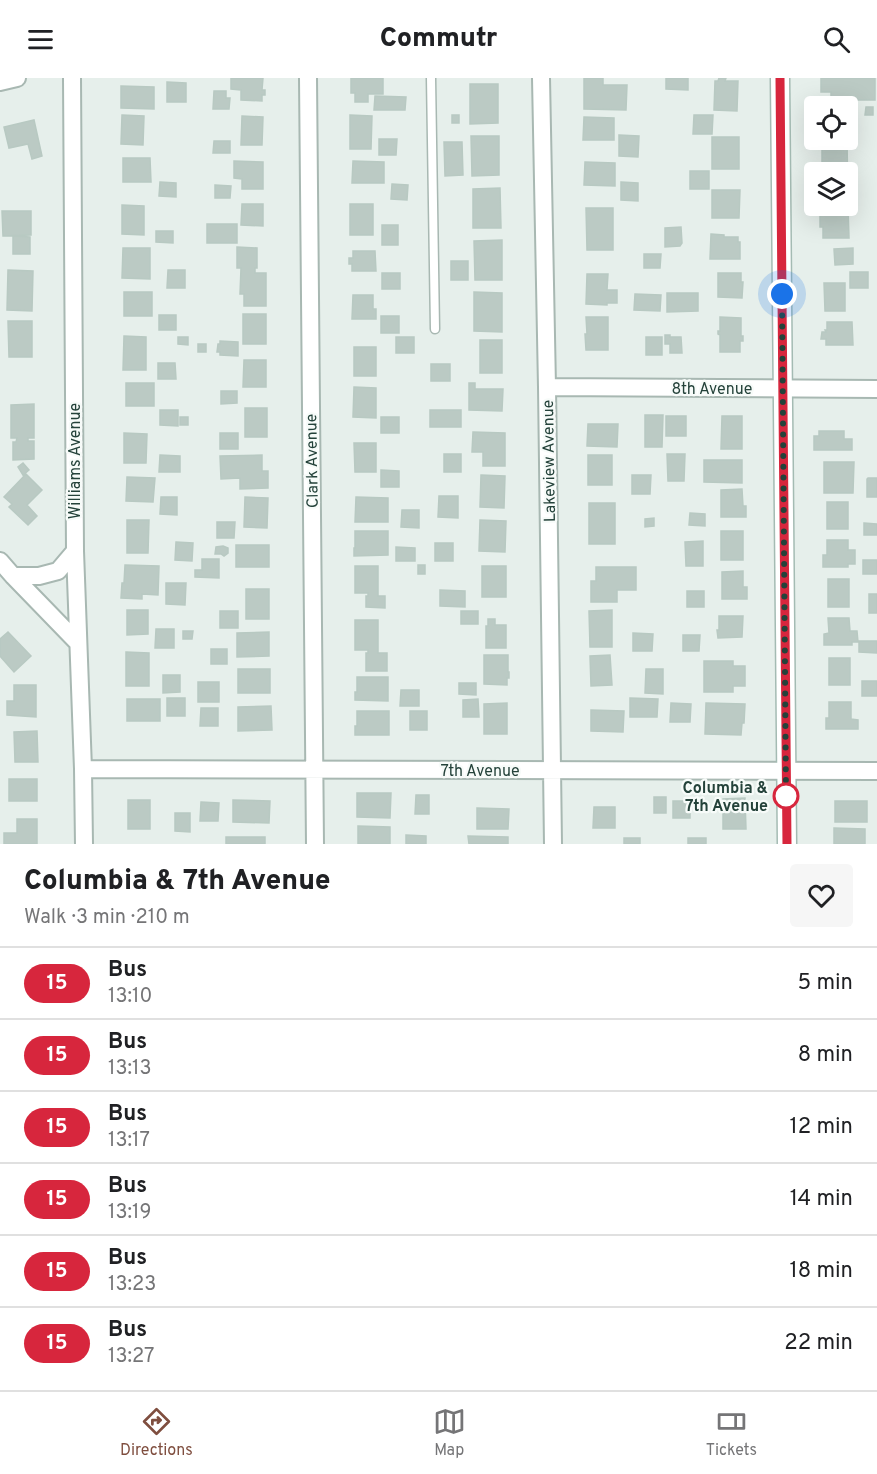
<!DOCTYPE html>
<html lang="en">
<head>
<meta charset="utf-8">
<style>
  :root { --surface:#fff; --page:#f6f6f6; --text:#202124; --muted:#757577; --line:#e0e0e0; --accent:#7f4e3f }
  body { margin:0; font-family:Overpass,sans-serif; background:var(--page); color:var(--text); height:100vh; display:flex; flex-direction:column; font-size:22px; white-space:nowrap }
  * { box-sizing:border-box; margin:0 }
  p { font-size:20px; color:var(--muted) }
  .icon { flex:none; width:33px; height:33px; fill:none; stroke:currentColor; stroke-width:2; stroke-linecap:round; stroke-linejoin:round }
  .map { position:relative; height:766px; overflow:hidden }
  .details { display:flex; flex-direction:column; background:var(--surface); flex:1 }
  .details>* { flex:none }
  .badge { padding:0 12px; border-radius:20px; font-size:21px; line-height:39px }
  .fabs { position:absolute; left:804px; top:18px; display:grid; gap:12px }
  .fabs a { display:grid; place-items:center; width:54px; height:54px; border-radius:6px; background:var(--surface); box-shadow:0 6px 24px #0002; font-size:30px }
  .you { position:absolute; width:30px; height:30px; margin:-15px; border:4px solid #fff; border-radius:50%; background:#1a73e8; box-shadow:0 0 0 9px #1a73e833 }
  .map>.badge { position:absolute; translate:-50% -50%; box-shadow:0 0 0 3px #fff }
  .round { display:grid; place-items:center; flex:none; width:63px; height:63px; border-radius:6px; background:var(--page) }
  .head { display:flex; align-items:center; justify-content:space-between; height:102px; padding:0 24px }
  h1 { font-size:28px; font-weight:800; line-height:45px }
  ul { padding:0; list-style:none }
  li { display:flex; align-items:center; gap:18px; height:72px; padding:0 24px; border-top:2px solid var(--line) }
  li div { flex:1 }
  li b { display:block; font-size:22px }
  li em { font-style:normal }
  li .badge { min-width:66px; font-weight:700; text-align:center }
  header { display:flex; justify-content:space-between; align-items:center; height:78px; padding:0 24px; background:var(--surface); font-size:27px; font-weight:800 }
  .tabs { display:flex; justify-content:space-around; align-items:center; height:84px; border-top:2px solid var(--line); background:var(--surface); font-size:16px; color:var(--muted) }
  .tabs a { display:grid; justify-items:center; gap:3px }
  .tabs .current { color:var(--accent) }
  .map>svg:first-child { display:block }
  .building { fill:#bbcac4; stroke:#b8c9c2; stroke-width:1.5 }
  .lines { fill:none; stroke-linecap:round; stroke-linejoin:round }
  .lane-casing { stroke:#a8b8b2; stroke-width:11 }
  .street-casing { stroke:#a8b8b2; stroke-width:20 }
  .secondary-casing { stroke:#a4bbb3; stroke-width:21 }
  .lane { stroke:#fff; stroke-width:8 }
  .street { stroke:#fff; stroke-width:16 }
  .secondary { stroke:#fff; stroke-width:18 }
  .line-casing { stroke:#fff; stroke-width:14 }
  .line { stroke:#d7263d; stroke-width:9 }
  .walk { stroke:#24423a; stroke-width:6; stroke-dasharray:0 10.8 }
  .stop-dot { fill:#fff; stroke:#d7263d; stroke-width:3 }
  .labels { text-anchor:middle; stroke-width:4.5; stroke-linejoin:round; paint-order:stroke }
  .street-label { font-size:16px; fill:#24423a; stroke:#f7fbf9 }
  .stop-label { font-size:16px; font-weight:bold; fill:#24423a; stroke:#f7fbf9; text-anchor:end }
</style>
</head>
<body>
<header><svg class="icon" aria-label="menu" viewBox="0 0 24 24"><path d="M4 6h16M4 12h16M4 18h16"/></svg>Commutr<svg class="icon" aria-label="search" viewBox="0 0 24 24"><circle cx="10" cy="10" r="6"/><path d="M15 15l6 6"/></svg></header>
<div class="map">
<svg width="877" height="766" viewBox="0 0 877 766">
  <rect width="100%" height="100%" fill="#e6efeb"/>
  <!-- building -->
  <path class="building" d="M231,0H263L262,12H265V17H262V23L241,22V12L231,11Z
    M351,0H383V16H368V24H355V15H351Z
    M584,0H603V7H627L626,32L584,31Z
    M666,0H688V12L666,11Z
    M719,0H726L725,3H738L737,33L714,32L715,3H718Z
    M821,0H875V22H831V14H821Z
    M167,4L186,5V24H167Z
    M470,6H498V45L470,46Z
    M121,8L154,9V31L121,30Z
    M214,13H226V20H230L229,31H213Z
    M375,18L406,19L405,32H374Z
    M866,29H873V37H865Z
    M122,37L144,38L143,67L121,66Z
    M350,37L372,38L371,71H350Z
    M452,37H459V45H452Z
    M694,37H713L712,56H693Z
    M242,38L263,39L262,67H241Z
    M584,39L614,40V62H583Z
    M34,42L42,78L32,81L28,66L9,70L4,49Z
    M619,57L639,58L638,79L619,78Z
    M471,58H499V97L472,98Z
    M712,59H739V91H712Z
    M379,61H397L396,77H379Z
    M822,62H847L848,123V94H822Z
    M214,63H230V75H213Z
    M444,64H462L463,97L445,98Z
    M123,80H150L151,104H123Z
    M234,83L263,84V111H242V101L234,100Z
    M353,83L384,84V105H352Z
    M585,84L615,85V108L584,107Z
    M690,93H709V111H690Z
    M160,104L176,105V119L159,118Z
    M621,104L638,105V123L621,122Z
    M392,106L408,107L407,122L391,121Z
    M215,107L231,108L230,120H215Z
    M500,110L501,150H473V111Z
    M712,112H740L739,140H712Z
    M242,126H263V148L241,147Z
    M350,126H373V157H350Z
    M122,127L144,128V157L122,156Z
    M823,129H848L849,160H823V149H820V137H823Z
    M586,130H613V172H587Z
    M2,133H31V157L3,158Z
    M207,146H237V165H207Z
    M382,147H398V167H382Z
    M681,149L682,165L680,168L665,169V150Z
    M156,153H173V165L156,164Z
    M711,156L724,157V159H738V164H740V181H710Z
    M13,158L30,159V176H13Z
    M502,162V202H475L474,163Z
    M237,169L257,170V190H255V195H266V228H244V216H240L241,190H237Z
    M123,170H150V201L122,200Z
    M853,170V186L835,187L834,171Z
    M353,173H375L376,193H352V186H349V180H353Z
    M644,176H661L660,190H644Z
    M451,183H468V202H451Z
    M8,192L33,193L32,233L7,232Z
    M168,192H185V210H167Z
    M850,194H868V210H850Z
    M382,195H400V211H382Z
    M718,195H741V204H743L742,220L718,219Z
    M587,196H608L607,212H617V225H607V227L586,226Z
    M824,205H845V233H825Z
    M124,214H152V238H124Z
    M474,214L502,215V254L474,253Z
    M667,215H698V233L667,234Z
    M635,216L661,217L660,233L634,232Z
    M353,217H373V231H376V241H352Z
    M243,236H266V266H243Z
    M159,237H176V252H159Z
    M381,238H399V255H381Z
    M586,239H608V272H586L585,256H587Z
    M720,239L741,240V258H743V263H740V274H720V257L718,256V253H720Z
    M8,243H32V279H9Z
    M827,244H852L853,267H826V261H821L822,254H826L825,252H827Z
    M665,257H670V259H681L682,275H670V266H665Z
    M124,258L146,259V292H123Z
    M178,259H188V267L178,266Z
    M396,259H414V275H396Z
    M646,259H662V277H646Z
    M480,262H502V295H480Z
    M220,263L238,264V278L220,277V274H217L218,266H220Z
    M198,266H206V274H198Z
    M354,269H376V298H354Z
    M244,282H266V309H243Z
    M158,285H175L176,301H158Z
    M431,286H450V303H431Z
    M126,305H154V328H126Z
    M469,305H475V311H503L502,333L469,332Z
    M354,309L376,310V340L353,339Z
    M221,313H237V325L221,326Z
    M34,326V360H28V363H34V381L13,382V364H16L17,360H11V327Z
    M245,330H267V359H245Z
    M160,332H178V348L160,347Z
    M430,332H461V349H430Z
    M645,337H663L662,369H645Z
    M666,338H686V358H666Z
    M722,338H742V371H721Z
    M180,339H188V347H180Z
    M381,339H399V355H381Z
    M588,346H618L617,369L587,368Z
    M819,353H844V361H852V372H814V358H819Z
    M473,354L505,355V388H483V374H472Z
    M124,355L147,356L146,385H124Z
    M220,355H238V371H220Z
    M354,365H376V394H355Z
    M444,376H461V394H444Z
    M667,376H685L684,403H668Z
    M160,377L180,378V394H159Z
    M262,377V393H268V410L240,411V400L221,401L220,378Z
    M588,377H612V407H588Z
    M704,382H742V405L704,404Z
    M824,384H854L853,415H824Z
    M23,385L29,392L23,397L18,389Z
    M381,392L399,393V409H381Z
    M26,396L42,412L27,427L37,438L28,447L9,429L12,426L4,419Z
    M481,397L505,398L504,430L480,429Z
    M632,397H651L650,416H632Z
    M127,399L155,400L153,424L126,423Z
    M868,400H877V419H867V401Z
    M742,411L743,428H746V439H721V412Z
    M439,418H458V440L438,439Z
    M161,419H177V437L160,436Z
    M245,419L268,420L267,450L244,449Z
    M356,419L388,420V444H355Z
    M827,424H848V451H827Z
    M589,425H615V466H589Z
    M402,432H419V450L401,449Z
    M690,435L705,436V448L689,447Z
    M654,440V448L645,449V441Z
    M127,442H149L148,475H127Z
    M480,442L506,443L505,474L479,473Z
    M217,444H235L234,460H217Z
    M864,445L877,446V457H864Z
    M355,453H388V477L354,478V470H355Z
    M721,453H743V482H721Z
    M827,462H848V472H855V486H848V489H823V477H827Z
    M703,463V488H686L685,464Z
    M176,464L193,465L192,483L175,482Z
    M435,465H453V483H435Z
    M236,467H269V489H236Z
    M223,468L228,470V475L224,478L221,476H215L216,469Z
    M396,469L415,470V483H396Z
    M202,481H219V500L195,499V492H202Z
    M863,482H877V496H863Z
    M125,487L159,488L158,517L142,516V521L121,520L122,505H124Z
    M418,487H425V496H418Z
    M355,488H378V518H385V530L366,529V518H368V515H355Z
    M482,488H506V519H482Z
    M596,489H636V512H617V524H591V503H596Z
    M743,493V509H747V521H722V494Z
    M828,501H849V529H828Z
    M166,505H186L185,527L166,526Z
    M246,511H269V541H246Z
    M440,512L465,513V529L440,528Z
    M687,513H704V529H687Z
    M869,516H877V535H869Z
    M127,532H148V556L127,557Z
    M612,532V569H590L589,533Z
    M220,533H238V550H220Z
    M461,533H478V546H461Z
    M719,538H743L742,559L718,560L717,552H719Z
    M828,540H849L850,553H857L858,564H852V567H824V556L829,555Z
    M488,541H495V547H506V570H486V548H488Z
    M355,542H378V575H387V593H366V575H368V572H355Z
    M156,551H174V570H155Z
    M183,553H193L192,561H183Z
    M8,554L31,578L14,594L0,578V561Z
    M269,554V578L237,579V555Z
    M633,555L653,556L652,573H633Z
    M683,557H700L699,573H683Z
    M859,563H877V575L859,574Z
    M211,571H227V586H211Z
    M126,574L149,575V608H126Z
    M484,577H508V594H509V600H507V607L484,606Z
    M610,577L612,607L591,608L590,578Z
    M829,580H850V607H829Z
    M704,583H733V588H745V608H733V614H704Z
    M238,591H270V615H238Z
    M646,591H663V616L645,615Z
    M163,597H180V614L163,615Z
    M357,599H388V623L355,622V614H357Z
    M862,603H877V618H862Z
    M198,604H219V624H198Z
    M459,605H476V617L459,616Z
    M14,607H36V639L7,637V623H14Z
    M401,612H419V628H400Z
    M167,620H185V638H167Z
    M630,620L658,621L657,639H630Z
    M127,621H160V643H127Z
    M478,621L479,639H463V622Z
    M829,624H851V641L858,642V651H826V640H829Z
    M507,625V656H484V626Z
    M671,625L691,626L690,644H670Z
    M706,625L745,626L744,645H742L741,657L705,656Z
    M271,628L272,652L238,653V629Z
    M201,630H218V648H200Z
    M591,632L624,633L623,654L591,653Z
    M357,633H389V657H355V648H357Z
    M410,633H427V652H410Z
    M37,653L38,684H15L14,654Z
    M9,701H37V723H9Z
    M357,715H391L390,740L357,739Z
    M416,717H429V736H415Z
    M654,719H666V735H654Z
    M745,720L746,751H723V721Z
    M128,722H150V751H128Z
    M233,722L270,723L269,745L233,744Z
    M673,723H690V740H673Z
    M835,723H867V744H835Z
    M201,724L219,725L218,743H200Z
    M594,729H615V750H593Z
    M477,730L509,731L508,751H477Z
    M175,735H190V754L175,753Z
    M17,741H37V766H4V755H17Z
    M358,748L390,749V766H358Z
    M834,750L865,751V766H834Z
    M406,757L426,758V766H406Z
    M468,758L508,759V766H469Z
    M226,759H265V766H226Z
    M624,760H640V766H624Z
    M688,760H706V766H688Z"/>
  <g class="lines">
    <!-- lane casing -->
    <g class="lane-casing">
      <path id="lane" d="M431,0L435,251"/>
    </g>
    <!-- street casing -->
    <g class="street-casing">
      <path id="street" d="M72,0L75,473L83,691L84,766
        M308,0L315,766
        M541,0L547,309L553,766
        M0,4L17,0
        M547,309L877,311
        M0,483L13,498L77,564
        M13,498H39L58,493L75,473
        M83,691L877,693"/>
    </g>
    <!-- secondary casing -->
    <g class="secondary-casing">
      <path id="secondary" d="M780,0L787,766"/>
    </g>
    <!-- lane -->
    <use href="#lane" class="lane"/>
    <!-- street -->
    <use href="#street" class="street"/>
    <!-- secondary -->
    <use href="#secondary" class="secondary"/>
  </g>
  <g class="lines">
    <!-- line casing -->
    <g class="line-casing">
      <path id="line" d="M780,0L787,766"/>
    </g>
    <!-- line -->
    <use href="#line" class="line"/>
    <!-- walk -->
    <path class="walk" d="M782,216L786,718"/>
  </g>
  <!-- markers -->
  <circle class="stop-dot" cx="786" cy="718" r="12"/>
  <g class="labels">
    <!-- street labels -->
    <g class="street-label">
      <text x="712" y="316">8th Avenue</text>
      <text transform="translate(74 383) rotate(-90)" y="6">Williams Avenue</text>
      <text transform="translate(311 383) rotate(-91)" y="6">Clark Avenue</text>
      <text transform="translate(548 383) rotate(-91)" y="6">Lakeview Avenue</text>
      <text x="480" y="698">7th Avenue</text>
    </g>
    <!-- stop labels -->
    <g class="stop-label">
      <text x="768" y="715">Columbia &amp;<tspan x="768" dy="18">7th Avenue</tspan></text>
    </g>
  </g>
</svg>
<div class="fabs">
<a><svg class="icon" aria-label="locate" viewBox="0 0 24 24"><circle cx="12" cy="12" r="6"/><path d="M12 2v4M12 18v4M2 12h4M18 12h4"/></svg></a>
<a><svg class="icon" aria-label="layers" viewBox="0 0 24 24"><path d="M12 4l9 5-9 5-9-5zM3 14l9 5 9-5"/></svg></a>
</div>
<div class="you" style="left:782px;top:216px"></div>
</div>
<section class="details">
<div class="head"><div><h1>Columbia &amp; 7th Avenue</h1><p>Walk · 3 min · 210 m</p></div><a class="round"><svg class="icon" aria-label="heart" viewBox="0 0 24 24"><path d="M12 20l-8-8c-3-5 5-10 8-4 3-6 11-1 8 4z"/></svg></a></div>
<ul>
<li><span class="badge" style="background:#d7263d;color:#fff">15</span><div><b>Bus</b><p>13:10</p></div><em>5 min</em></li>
<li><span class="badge" style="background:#d7263d;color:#fff">15</span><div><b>Bus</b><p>13:13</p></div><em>8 min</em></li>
<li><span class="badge" style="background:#d7263d;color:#fff">15</span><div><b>Bus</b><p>13:17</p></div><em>12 min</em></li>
<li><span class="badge" style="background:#d7263d;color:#fff">15</span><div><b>Bus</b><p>13:19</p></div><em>14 min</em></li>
<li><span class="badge" style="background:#d7263d;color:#fff">15</span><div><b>Bus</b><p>13:23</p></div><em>18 min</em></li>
<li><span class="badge" style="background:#d7263d;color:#fff">15</span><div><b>Bus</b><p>13:27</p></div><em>22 min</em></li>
</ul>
</section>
<nav class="tabs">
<a class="current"><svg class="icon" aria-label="directions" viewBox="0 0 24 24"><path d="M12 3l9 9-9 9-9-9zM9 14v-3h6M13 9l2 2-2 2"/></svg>Directions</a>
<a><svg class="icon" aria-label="map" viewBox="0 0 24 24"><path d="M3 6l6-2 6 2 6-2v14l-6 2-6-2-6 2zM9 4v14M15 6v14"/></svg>Map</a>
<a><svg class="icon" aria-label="tickets" viewBox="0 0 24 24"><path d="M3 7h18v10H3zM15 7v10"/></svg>Tickets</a>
</nav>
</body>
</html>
